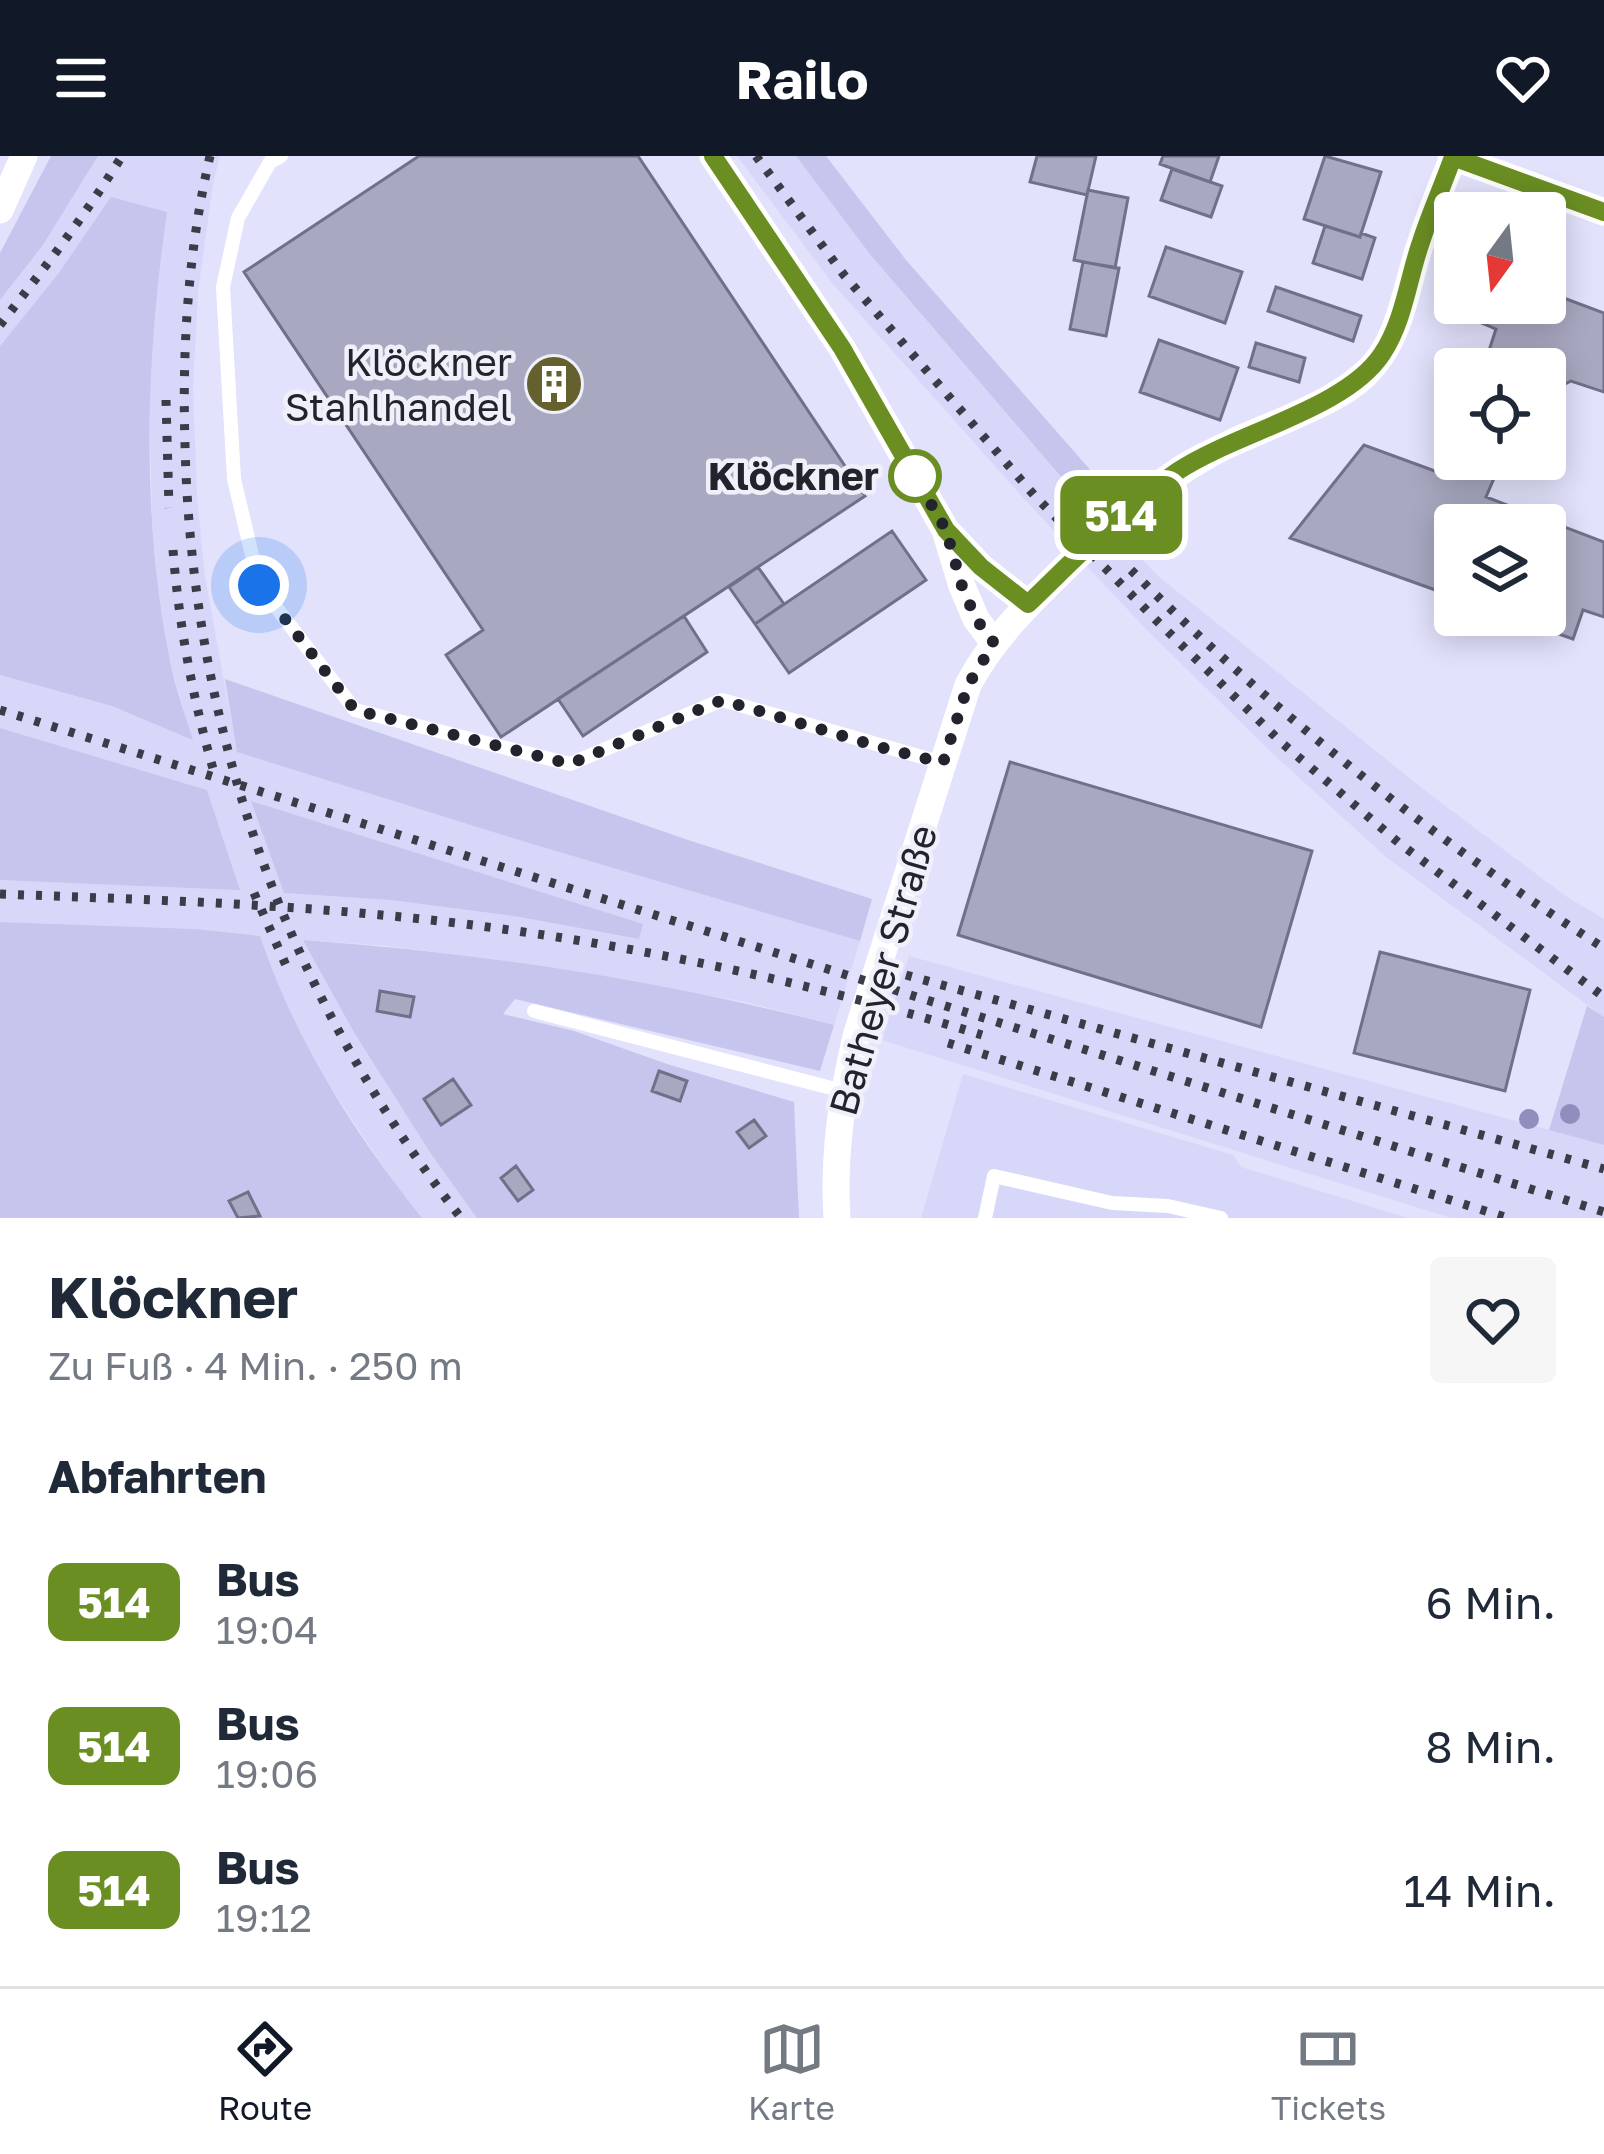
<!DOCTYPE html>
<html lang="de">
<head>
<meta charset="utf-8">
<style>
  :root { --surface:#fff; --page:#f6f6f7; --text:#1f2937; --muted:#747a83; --line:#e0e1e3; --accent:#111827 }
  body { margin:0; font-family:"Golos Text",sans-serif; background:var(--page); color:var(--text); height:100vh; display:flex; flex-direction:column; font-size:45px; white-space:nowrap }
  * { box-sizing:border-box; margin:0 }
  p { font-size:39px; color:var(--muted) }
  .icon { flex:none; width:66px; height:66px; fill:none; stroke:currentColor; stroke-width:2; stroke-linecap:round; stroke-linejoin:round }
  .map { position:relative; height:1062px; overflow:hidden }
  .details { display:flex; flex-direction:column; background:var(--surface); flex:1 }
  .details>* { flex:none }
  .badge { padding:0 24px; border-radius:18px; font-size:42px; line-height:78px }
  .needle { width:78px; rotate:195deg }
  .controls { position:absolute; left:1434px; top:36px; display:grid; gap:24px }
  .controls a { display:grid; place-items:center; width:132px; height:132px; border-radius:12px; background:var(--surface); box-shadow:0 6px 30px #0003; font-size:60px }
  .you { position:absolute; width:60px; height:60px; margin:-30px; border:9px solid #fff; border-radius:50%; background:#1a73e8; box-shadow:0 0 0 18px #1a73e833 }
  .map>.badge { position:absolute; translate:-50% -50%; box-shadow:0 0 0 6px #fff }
  h2 { padding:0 48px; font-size:45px; line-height:108px }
  .round { display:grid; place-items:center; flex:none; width:126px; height:126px; border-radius:12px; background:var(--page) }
  .headline { display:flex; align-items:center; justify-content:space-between; height:204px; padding:0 48px }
  h1 { font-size:57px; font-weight:700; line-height:90px }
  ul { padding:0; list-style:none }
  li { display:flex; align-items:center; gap:36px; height:144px; padding:0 48px }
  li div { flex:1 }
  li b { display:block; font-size:45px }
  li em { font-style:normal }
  li .badge { min-width:132px; font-weight:700; text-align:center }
  header { display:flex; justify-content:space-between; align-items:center; height:156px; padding:0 48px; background:var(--accent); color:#fff; font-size:54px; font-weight:700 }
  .dock { display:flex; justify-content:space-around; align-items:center; height:168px; border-top:3px solid var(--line); background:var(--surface); font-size:33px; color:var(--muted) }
  .dock a { display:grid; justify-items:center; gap:6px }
  .dock .selected { color:var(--accent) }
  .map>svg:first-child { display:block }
  .built { fill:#d7d7f9; fill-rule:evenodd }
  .green { fill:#c5c5ed }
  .building { fill:#a8a8c1; stroke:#707088; stroke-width:3 }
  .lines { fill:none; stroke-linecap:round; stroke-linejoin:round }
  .lane { stroke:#fff; stroke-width:14 }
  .street { stroke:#fff; stroke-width:27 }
  .rail { stroke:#3c3c48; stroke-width:9; stroke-dasharray:6 12; stroke-linecap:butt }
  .tree { fill:#918dbd }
  .line-casing { stroke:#fff; stroke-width:27 }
  .line { stroke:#6b8e23; stroke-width:18 }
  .walk { stroke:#23232d; stroke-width:12; stroke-dasharray:0 21.6 }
  .stop-dot { fill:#fff; stroke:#6b8e23; stroke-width:6 }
  .labels { text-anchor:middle; stroke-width:9; stroke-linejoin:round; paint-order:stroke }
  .poi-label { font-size:39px; fill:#23232d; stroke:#f0f0fb; text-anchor:end }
  .stop-label { font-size:39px; font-weight:bold; fill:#23232d; stroke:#f0f0fb; text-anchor:end }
  .street-label { font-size:39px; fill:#23232d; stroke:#f0f0fb }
</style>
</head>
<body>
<header><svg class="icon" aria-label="menu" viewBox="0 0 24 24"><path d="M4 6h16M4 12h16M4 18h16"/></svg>Railo<svg class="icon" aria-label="heart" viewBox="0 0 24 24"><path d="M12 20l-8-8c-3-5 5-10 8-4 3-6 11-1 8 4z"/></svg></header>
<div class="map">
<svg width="1604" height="1062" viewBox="0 0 1604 1062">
  <rect width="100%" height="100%" fill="#e2e2fc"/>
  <!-- built -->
  <path class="built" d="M98,0H220L213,28L198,136L193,232L197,341L205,421L237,595L532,688L860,785L834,869L746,846L505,805L388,790L305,784L355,878L431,998L477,1062H422L396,1030L316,909L273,820L259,780L196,773L0,766V724L240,733L207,634L0,572V519L112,550L192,582L168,499L158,431L152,363L149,239L156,132L167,56L111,42L58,118L0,190V144L43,89ZM252,646L520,731L638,783L514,760L391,744L285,737Z
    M737,0H796L869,97L1056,315L1158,420L1427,636L1567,741L1604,763V861L1386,701L1271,596L1144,471L1027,346L832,127Z
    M909,800L1604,989V1062H1451L882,884Z
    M963,918L1233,999L1241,1011L1408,1062H921Z"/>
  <!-- green -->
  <path class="green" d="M51,0H98L43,89L0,144V97Z
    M796,0H826L906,104L1107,333L1090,351L1056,315L869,97Z
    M111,41L167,56C146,201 141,350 168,495C173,525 184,555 193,584L112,550L0,519V190L58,118Z
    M225,523L688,684L872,743L860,785L532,688L237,596Z
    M0,572L207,634L240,734L0,724Z
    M251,645L643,768L639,783L514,760L391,744L284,737Z
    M0,766L196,773L260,780C295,884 354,977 422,1062H0Z
    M303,784C483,797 660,824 834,869L820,915L515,843L503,858L574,875L667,908L794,946L799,1062H477L431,998L355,878Z
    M1587,850L1604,861V989L1549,974Z"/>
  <!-- building -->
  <path class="building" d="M638,0L865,340L501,581L446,499L483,474L244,116L419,0Z
    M1037,0H1096L1087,39L1030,26Z
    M1163,0H1219L1210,26L1160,8Z
    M1325,0L1381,16L1360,81L1304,63Z
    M1172,13L1222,30L1211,61L1161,44Z
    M1088,34L1128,42L1115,112L1074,104Z
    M1325,70L1360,81L1361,77L1375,82L1362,123L1313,107Z
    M1166,91L1242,116L1225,167L1149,140Z
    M1083,106L1119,112L1106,180L1070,173Z
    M1276,131L1361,160L1353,185L1268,155Z
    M1545,135L1604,157V236L1571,225L1545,238V213H1483L1496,173L1477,165L1484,147H1545Z
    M1159,184L1238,212L1220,264L1140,236Z
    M1256,187L1305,202L1299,226L1249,211Z
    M1455,231V303H1509L1501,306L1486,341L1604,386V461L1583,454L1573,483L1505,459H1545V369H1455V441L1290,382L1364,289L1443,318L1453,290L1444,271V258L1446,245Z
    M892,375L926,424L789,517L755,468Z
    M758,411L784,448L755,468L729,431Z
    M684,460L707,496L583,580L558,543Z
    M1010,606L1312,695L1261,871L958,779Z
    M1380,796L1530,834L1505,935L1354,897Z
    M380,835L414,841L410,861L377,855Z
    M659,915L687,925L680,945L652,935Z
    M453,923L471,949L441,969L424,943Z
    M754,964L766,980L749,992L737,976Z
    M516,1010L533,1034L518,1045L501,1022Z
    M248,1036L260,1060L238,1062L229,1045Z"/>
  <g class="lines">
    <!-- lane -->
    <path class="lane" d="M281,0L270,6L238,62L223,131L234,323L259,429L355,554L570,608L722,544L943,607
      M534,855L843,935
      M985,1062L994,1020L1112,1047L1168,1050L1221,1062"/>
    <!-- street -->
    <path class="street" d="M713,0L842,192L945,374L962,430L976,463L994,487
      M1451,0L1604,56
      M0,54L24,0
      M951,379L981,411L1028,448
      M837,1062C833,998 842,939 857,877L968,529C991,485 1026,450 1061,416C1115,363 1166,319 1235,285C1273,267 1335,248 1365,219C1401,184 1405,132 1421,86C1430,57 1442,29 1453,1"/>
    <!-- rail -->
    <path class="rail" d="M210,0C188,95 182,191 185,289C192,573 286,838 461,1062
      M756,0L844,119L1034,339L1156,464L1282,587L1399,687L1604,841
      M0,169C43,114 85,60 122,0
      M166,244L169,352
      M173,394C179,471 194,549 216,623
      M1131,414C1271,555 1436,686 1604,792
      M0,554L1604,1056
      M254,737L288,814
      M0,738C131,743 262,747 392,760C587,779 795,821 982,879
      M906,819L1604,1013
      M948,887L1508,1062"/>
  </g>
  <!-- trees -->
  <g class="tree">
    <circle cx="1570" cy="958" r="10"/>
    <circle cx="1529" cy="963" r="10"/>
  </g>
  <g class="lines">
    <!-- line casing -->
    <g class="line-casing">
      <path id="line" d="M713,0L842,192L946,374L981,411L1028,448C1076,402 1122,353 1178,315C1235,277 1346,253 1382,198C1404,165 1408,123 1421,86C1430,58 1443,29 1453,1L1604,56"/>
    </g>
    <!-- line -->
    <use href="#line" class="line"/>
    <!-- walk -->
    <path class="walk" d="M259,429L355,554L570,608L722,544L880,591L943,607L968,529L994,487L976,463L962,430L946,374L915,320"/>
  </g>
  <!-- icons -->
  <defs>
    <g id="building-disc" transform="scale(3)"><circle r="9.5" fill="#64612e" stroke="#f0f0fb"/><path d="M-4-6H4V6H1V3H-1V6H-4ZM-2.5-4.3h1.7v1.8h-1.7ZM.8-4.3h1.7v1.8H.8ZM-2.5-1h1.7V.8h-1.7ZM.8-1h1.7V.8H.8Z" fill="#fff"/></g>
  </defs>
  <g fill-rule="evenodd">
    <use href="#building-disc" x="554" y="228"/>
  </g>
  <!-- markers -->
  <circle class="stop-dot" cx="915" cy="320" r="24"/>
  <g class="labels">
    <!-- poi labels -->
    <g class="poi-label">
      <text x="512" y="220">Klöckner<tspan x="512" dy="45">Stahlhandel</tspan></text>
    </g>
    <!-- stop labels -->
    <g class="stop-label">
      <text x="879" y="334">Klöckner</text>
    </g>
    <!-- street labels -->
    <g class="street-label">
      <text transform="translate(883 814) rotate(-74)" y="14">Batheyer Straße</text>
    </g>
  </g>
</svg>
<div class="controls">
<a><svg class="needle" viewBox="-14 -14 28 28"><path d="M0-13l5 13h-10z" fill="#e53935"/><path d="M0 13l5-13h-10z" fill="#747a83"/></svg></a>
<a><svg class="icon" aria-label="locate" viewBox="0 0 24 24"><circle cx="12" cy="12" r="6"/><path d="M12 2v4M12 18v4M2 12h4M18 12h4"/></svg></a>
<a><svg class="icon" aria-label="layers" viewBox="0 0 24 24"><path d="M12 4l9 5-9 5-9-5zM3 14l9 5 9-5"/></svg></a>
</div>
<div class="you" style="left:259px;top:429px"></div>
<b class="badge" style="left:1121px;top:359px;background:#6b8e23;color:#fff">514</b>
</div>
<section class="details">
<div class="headline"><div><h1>Klöckner</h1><p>Zu Fuß · 4 Min. · 250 m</p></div><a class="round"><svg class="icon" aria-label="heart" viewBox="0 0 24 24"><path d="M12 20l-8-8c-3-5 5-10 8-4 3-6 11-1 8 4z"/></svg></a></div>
<h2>Abfahrten</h2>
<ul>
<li><span class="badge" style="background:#6b8e23;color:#fff">514</span><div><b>Bus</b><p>19:04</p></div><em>6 Min.</em></li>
<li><span class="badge" style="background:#6b8e23;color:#fff">514</span><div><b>Bus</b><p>19:06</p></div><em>8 Min.</em></li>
<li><span class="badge" style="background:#6b8e23;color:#fff">514</span><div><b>Bus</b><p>19:12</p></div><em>14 Min.</em></li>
</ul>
</section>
<nav class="dock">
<a class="selected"><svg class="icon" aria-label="directions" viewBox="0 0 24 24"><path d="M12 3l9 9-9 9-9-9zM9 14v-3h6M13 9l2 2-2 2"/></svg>Route</a>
<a><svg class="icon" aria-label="map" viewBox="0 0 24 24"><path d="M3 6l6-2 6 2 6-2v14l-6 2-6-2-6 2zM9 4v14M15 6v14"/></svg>Karte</a>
<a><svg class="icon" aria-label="tickets" viewBox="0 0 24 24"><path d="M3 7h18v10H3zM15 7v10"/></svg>Tickets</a>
</nav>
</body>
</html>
